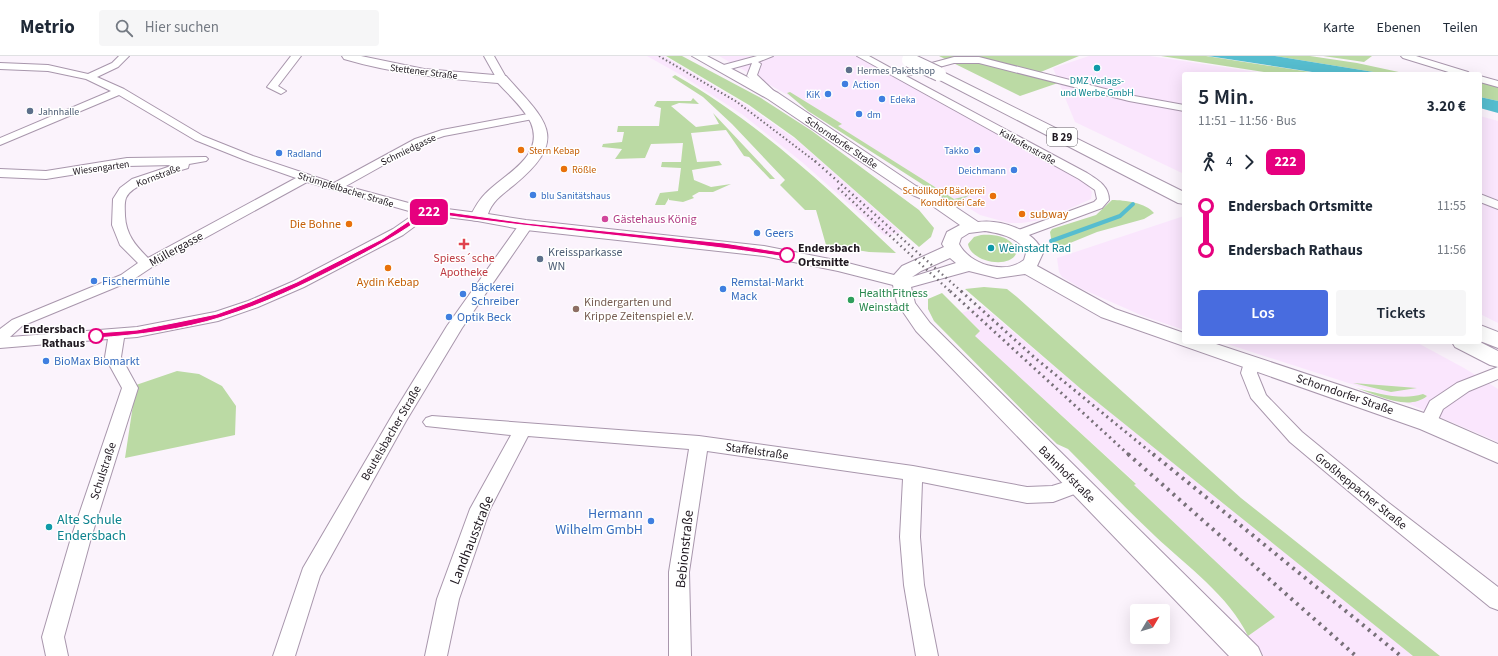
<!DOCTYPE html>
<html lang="de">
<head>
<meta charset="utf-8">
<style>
  :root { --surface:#fff; --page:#f6f6f7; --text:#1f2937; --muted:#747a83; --line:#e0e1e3; --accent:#486cdf }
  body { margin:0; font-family:"Source Sans 3",sans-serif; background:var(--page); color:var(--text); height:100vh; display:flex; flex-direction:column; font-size:15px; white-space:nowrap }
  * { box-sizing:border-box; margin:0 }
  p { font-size:13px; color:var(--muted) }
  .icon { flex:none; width:22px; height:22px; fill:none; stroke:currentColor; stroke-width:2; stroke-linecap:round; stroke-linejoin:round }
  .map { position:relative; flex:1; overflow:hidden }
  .side { position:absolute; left:1182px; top:16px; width:300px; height:272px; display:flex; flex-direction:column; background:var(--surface); border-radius:4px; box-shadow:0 4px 16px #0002 }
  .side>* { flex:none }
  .badge { padding:0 8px; border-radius:6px; font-size:14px; line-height:26px }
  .needle { width:26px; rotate:52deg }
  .fabs { position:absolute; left:1130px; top:548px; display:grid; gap:8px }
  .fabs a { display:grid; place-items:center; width:40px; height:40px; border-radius:4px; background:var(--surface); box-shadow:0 4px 16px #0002; font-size:20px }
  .map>.badge { position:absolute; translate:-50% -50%; box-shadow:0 0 0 2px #fff }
  .legs { display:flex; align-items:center; gap:6px; height:44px; padding:0 16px; font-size:13px }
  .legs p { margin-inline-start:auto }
  .head { display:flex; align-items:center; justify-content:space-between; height:68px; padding:0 16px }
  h1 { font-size:22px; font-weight:600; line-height:30px }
  .action { display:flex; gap:8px; margin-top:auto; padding:8px 16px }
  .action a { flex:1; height:46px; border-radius:4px; background:var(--accent); color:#fff; font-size:16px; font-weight:600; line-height:46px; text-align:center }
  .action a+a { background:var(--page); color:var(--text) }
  ul { padding:0 16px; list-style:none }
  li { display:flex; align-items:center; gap:14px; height:44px; font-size:15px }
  li i { display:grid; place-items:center; width:6px; height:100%; margin:0 5px; background:currentColor }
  li i::after { content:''; width:10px; height:10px; margin:-5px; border:3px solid; border-radius:50%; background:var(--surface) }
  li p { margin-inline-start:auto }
  li:first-child i { background:linear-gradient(#0000 50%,currentColor 0) }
  li:last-child i { background:linear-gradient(currentColor 50%,#0000 0) }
  header { display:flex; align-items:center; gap:24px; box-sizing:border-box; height:56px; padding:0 20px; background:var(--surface); border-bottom:1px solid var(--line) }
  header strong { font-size:19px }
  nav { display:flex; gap:22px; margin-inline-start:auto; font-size:14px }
  .search { width:280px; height:36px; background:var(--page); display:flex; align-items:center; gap:10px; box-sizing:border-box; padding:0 14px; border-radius:4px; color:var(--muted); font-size:15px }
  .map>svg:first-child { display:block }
  .built { fill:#fae6fd }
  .green { fill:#bbdaa4 }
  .water { fill:#56bdcf }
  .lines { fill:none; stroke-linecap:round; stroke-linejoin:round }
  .stream { stroke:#56bdcf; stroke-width:4 }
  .minor-casing { stroke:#a896ac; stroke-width:2 }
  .tertiary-casing { stroke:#a896ac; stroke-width:2 }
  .trunk-casing { stroke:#a896ac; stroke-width:2 }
  .minor { fill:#fff; fill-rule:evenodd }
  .tertiary { fill:#fff; fill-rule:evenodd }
  .trunk { fill:#fff; fill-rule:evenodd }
  .rail-far3 { stroke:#777078; stroke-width:2; stroke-dasharray:1.5 2.5; stroke-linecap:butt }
  .rail-far2 { stroke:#777078; stroke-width:2.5; stroke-dasharray:1.5 3.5; stroke-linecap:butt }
  .rail-far1 { stroke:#777078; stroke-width:3; stroke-dasharray:2 4; stroke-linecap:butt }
  .rail { stroke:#777078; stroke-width:4; stroke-dasharray:2.5 5; stroke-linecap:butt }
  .trunk-bridge-casing { stroke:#a896ac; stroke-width:16; stroke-linecap:butt }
  .trunk-bridge { stroke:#fff; stroke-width:14 }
  .line-1 { fill:#e6007e; stroke:#fff }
  .culture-dot { fill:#0f9aa8; stroke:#fff; stroke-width:1.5 }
  .service-dot { fill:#5c6f8a; stroke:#fff; stroke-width:1.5 }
  .shop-dot { fill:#3f7fe0; stroke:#fff; stroke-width:1.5 }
  .food-dot { fill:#e8710a; stroke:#fff; stroke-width:1.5 }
  .hotel-dot { fill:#d1479c; stroke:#fff; stroke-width:1.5 }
  .health-dot { fill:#e0444e; stroke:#fff; stroke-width:1.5 }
  .stop-1-dot { fill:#fff; stroke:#e6007e; stroke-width:2 }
  .leisure-dot { fill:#2e9e5b; stroke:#fff; stroke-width:1.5 }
  .education-dot { fill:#8d6e63; stroke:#fff; stroke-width:1.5 }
  .labels { text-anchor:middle; stroke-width:3; stroke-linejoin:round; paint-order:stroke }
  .far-service-label { font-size:10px; fill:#4e5e75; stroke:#fff; text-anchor:start }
  .far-street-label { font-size:10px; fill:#201921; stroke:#fff }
  .far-culture-label { font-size:10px; fill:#0d838f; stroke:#fff }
  .far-shop-label { font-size:10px; fill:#366cbe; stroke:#fff; text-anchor:start }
  .far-food-label { font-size:10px; fill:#c56008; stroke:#fff; text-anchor:start }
  .shield { fill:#fff; stroke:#635e64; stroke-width:1 }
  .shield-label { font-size:11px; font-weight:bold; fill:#201921 }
  .food-label { font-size:12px; fill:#c56008; stroke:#fff; text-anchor:start }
  .hotel-label { font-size:12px; fill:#b23c85; stroke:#fff; text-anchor:start }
  .shop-label { font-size:12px; fill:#366cbe; stroke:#fff; text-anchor:start }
  .stop-label { font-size:12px; font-weight:bold; fill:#201921; stroke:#fff; text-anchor:start }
  .culture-label { font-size:12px; fill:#0d838f; stroke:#fff; text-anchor:start }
  .street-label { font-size:12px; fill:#201921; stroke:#fff }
  .service-label { font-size:12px; fill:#4e5e75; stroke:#fff; text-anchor:start }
  .health-label { font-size:12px; fill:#be3a42; stroke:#fff }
  .leisure-label { font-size:12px; fill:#27864d; stroke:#fff; text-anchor:start }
  .education-label { font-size:12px; fill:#785e54; stroke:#fff; text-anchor:start }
  .near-shop-label { font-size:14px; fill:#366cbe; stroke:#fff; text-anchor:end }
  .near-culture-label { font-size:14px; fill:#0d838f; stroke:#fff; text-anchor:start }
  .near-street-label { font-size:14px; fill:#201921; stroke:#fff }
</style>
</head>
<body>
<header>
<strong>Metrio</strong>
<div class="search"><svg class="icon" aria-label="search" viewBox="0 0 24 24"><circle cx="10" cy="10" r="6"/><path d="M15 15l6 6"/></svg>Hier suchen</div>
<nav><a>Karte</a><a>Ebenen</a><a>Teilen</a></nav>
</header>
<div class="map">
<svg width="1498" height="600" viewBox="0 0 1498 600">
  <rect width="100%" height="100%" fill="#fbf3fc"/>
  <!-- built -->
  <path class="built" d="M647,0H664L746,49L798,85L901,176L885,180L803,107L743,59L681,19Z
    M719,0H868L1087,128L1092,136L1091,143L1047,163L1021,167H1009L980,159L786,38Z
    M1089,0H1150L1270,18H1184V118L1075,66L1053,12Z
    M1480,60L1498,65V267L1480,258Z
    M1184,160V274L1143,260L1082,233L1062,221L1059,216L1057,202Z
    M983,250L1081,333L1413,600H1264L1248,580L1275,561L1134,429L1136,427L974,280L980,274L961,257Z
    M1221,286H1416L1464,312L1498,333V386L1395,342Z"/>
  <!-- green -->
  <path class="green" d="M666,0H682L761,42L812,75L919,154L934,172L931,181L919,191L794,81L749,49Z
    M939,0H1079L1036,18L1058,27L1020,40Z
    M1161,0H1206L1323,18H1277Z
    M1275,0H1310L1357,7L1408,18H1386Z
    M1323,0H1372L1364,6Z
    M675,19C758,66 828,132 896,197L869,196L826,189L816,154H805L780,129L785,124L732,68L703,41L672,21Z
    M1480,24L1498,29V45L1480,41Z
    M790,36L842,68L838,70L954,143L970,139L953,148L808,55L787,37Z
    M693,42L699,48L679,47L671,50L696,71L719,68L713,57L775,123H770L749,101L744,100L726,74L691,77L697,106L719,105L722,109L692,114L694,124L711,131L731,128L713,136H699L692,140L694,142L683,146L669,144V142L665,149H655L660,137L678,135L681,112L661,111L662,106H681L683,87L651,88L645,102L615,103L622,93L602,91L603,88L622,86L624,76H617L618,70H659L661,52L654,50L657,45H691Z
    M1112,144C1125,144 1146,147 1154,157L1144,163L1097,176L1053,194L1050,176L1052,173L1096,159Z
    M981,179C995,178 1011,180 1017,195C1013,214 971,207 968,188L974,181Z
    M984,231L1007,233L1017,241L1241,442L1440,600H1413L1081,333L965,233Z
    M942,237L980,275L975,280L1136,428L1134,429L1275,561L1248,580C1229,540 1187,510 1155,480C1125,452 1097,422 1068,393L1057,388L1032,364L934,265L928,253V243Z
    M177,315L199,318L222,330L236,350L235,379L125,402L136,329Z
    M1353,327L1417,332L1391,336Z
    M1356,332C1378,337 1401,345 1423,338L1427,340C1408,356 1375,338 1356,332Z"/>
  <!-- water -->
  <path class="water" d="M1208,0H1275L1386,18H1325Z
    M1480,41L1498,45V57L1480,52Z"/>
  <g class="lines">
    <!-- stream -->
    <path class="stream" d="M1051,185L1120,160L1133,148"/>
    <!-- minor casing -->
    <g class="minor-casing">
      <path id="minor" d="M119,0H129L118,11L97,21L124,33L203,80L253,100L334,127L415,83L442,74L533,57L538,60L533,63L444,80L423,87L346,130L416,149L478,157L484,161L483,164L478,165L430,159L403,179L304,231L258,251L218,265L137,281L124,282L121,301L138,332L91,482L64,581L68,600H46L42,581L71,482L122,332L105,301L108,283L0,292V273L12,264L121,219L138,207L120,189L112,169L113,143L120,132L132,123L174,109L127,110L46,123L0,121V113L46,115L127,102L206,101L208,103L206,105L189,108L188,112C173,117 132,127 126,142C124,147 125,155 125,160C126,179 136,190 148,202L296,122L245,104L195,84L119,39L0,89V82L111,35L86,23L48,15L0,13V7L48,9L88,18L112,7ZM307,126L416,157L393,173L294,225L248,245L215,256L137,271L10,281L22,270L131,225L152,211Z
        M291,0H301L278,30L286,35L281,38L267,31Z
        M484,0H494L507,23L506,25H498Z
        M757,0H773L758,6L761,8L757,19L777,38L778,40L777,42H769L747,20L752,7L723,15L718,12L720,10Z
        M857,0H869L898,16L954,1H979L1129,39L1184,49V55L1129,45L979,7H954L906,20L1087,117C1098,124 1109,130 1109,144L1102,152L1018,183L1013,182L1011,179L1013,176L1094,146L1097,143L1095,134L1079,123Z
        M1401,0H1416L1468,16L1470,18H1455L1403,2Z
        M1480,20L1498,25V31L1480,26Z
        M1480,138L1498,145V153L1480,146Z
        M526,165L531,166L533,169L462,272L406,365L320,520L295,600H273L303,512L393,358L447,270L521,166Z
        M1251,302L1257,303L1259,307L1257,317L1266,339L1302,376L1385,444L1498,531V554L1490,551L1371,454L1290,386L1251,342L1241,317L1245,303Z
        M1498,311V323L1469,335L1443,353L1434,372L1428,373L1422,372L1419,367L1430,345L1457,327Z
        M432,360L699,380L913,410L1027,431L1052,430L1078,422L1085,424L1087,429L1085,434L1053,446L1027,447L922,426L920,481L924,529L938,600H916L904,529L900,481L903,423L707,395L689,516L691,600H669V516L689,393L528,380L490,453L459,543L447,600H425L437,543L470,453L511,379L426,370L423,366L426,362Z"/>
    </g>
    <!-- tertiary casing -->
    <g class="tertiary-casing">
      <path id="tertiary" d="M342,0H361L424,13L506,20C546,65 571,82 514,129C504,137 492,145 488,158L526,164L764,190L840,205L894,219L902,210L944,191L942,188L947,176L960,169L924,144L906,136L768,43L692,0H707L778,37L916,130L936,138L978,166C1000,163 1035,174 1043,197L1037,210L1115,253L1184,277V286H1210L1436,361L1498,388V407L1420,373L1101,261L1025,218L997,222L969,215L911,231L915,247L930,267L1258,591L1262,600H1229L916,275L897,247L893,229L838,215L764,200L526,174L472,164L470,161C474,153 478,145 485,138C504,118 545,101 531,67C524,52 509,39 498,27C446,23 395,18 344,3ZM985,175C999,177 1021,182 1026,197L1024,204C1005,219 970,209 959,188L961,182L969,177ZM950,202L956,207L912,221L921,215Z"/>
    </g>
    <!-- trunk casing -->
    <g class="trunk-casing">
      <path id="trunk" d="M939,14L1184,136V148L1178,147L934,21L932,18L934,15Z
        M1480,269L1498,276V292L1480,285Z
        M1452,286H1480L1498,295V311L1490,309L1455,291Z"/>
    </g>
    <!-- minor -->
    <use href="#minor" class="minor"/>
    <!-- tertiary -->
    <use href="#tertiary" class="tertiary"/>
    <!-- trunk -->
    <use href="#trunk" class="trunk"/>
    <!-- rail-far3 -->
    <path class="rail-far3" d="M659,0L737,46L816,106"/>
    <!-- rail-far2 -->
    <path class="rail-far2" d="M815,105L962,236
      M838,132L951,236"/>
    <!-- rail-far1 -->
    <path class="rail-far1" d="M950,235L1129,399
      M961,235L1035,302L1154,399"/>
    <!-- rail -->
    <path class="rail" d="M1128,398L1356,600
      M1153,398L1401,600"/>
    <!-- trunk-bridge casing -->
    <g class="trunk-bridge-casing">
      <path id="trunk-bridge" d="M909,4L939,18"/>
    </g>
    <!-- trunk-bridge -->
    <use href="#trunk-bridge" class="trunk-bridge"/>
  </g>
  <!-- line-1 -->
  <path class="line-1" d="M427,153L526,167L724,187L787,197L791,199L787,201C668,183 548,174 428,157C401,178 372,193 342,209C303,229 264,248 222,261C182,274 138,279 96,282L92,280L96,277L137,274L178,266L217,258L250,246L297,226L382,183Z"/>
  <!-- markers -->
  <g class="culture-dot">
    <circle cx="1097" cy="12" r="4"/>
    <circle cx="991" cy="192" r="4"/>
    <circle cx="49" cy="471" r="4"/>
  </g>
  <g class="service-dot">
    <circle cx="849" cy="14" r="4"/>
    <circle cx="30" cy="55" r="4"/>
    <circle cx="540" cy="203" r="4"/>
  </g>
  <g class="shop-dot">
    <circle cx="845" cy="28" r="4"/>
    <circle cx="828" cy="38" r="4"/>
    <circle cx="882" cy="43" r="4"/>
    <circle cx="859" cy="58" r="4"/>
    <circle cx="977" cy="94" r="4"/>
    <circle cx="279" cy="97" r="4"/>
    <circle cx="1014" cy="114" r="4"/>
    <circle cx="533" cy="139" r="4"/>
    <circle cx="757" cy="177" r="4"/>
    <circle cx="94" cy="225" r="4"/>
    <circle cx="723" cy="233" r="4"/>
    <circle cx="463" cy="238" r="4"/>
    <circle cx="449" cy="261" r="4"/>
    <circle cx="46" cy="305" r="4"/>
    <circle cx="651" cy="465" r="4"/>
  </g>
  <g class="food-dot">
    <circle cx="521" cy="94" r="4"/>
    <circle cx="564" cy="113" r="4"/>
    <circle cx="993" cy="140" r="4"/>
    <circle cx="1022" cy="158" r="4"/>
    <circle cx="349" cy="168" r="4"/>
    <circle cx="388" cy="212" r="4"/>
  </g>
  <circle class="hotel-dot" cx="605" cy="163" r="4"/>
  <path class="health-dot" d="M462 182h4v4h4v4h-4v4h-4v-4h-4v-4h4z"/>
  <g class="stop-1-dot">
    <circle cx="787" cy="199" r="7"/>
    <circle cx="96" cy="280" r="7"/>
  </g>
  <circle class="leisure-dot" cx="851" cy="244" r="4"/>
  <circle class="education-dot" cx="576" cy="253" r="4"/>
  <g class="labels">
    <!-- far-service labels -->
    <g class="far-service-label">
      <text x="857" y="18">Hermes Paketshop</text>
      <text x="38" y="59">Jahnhalle</text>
    </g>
    <!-- far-street labels -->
    <g class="far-street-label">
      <text transform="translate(424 15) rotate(7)" y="4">Stettener Straße</text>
      <text transform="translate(842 86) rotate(34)" y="4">Schorndorfer Straße</text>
      <text transform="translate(1028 90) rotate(29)" y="4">Kalkofenstraße</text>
      <text transform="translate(408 93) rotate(-26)" y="4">Schmiedgasse</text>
      <text transform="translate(101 111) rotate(-8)" y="4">Wiesengarten</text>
      <text transform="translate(158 119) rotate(-21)" y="4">Kornstraße</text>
      <text transform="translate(346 133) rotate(17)" y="4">Strümpfelbacher Straße</text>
    </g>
    <!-- far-culture labels -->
    <g class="far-culture-label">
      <text x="1097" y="28">DMZ Verlags-<tspan x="1097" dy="12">und Werbe GmbH</tspan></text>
    </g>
    <!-- far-shop labels -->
    <g class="far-shop-label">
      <text x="853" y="32">Action</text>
      <text x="820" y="42" text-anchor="end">KiK</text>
      <text x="890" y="47">Edeka</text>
      <text x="867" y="62">dm</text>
      <text x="969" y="98" text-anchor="end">Takko</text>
      <text x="287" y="101">Radland</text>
      <text x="1006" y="118" text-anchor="end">Deichmann</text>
      <text x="541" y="143">blu Sanitätshaus</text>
    </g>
    <!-- far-food labels -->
    <g class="far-food-label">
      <text x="529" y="98">Stern Kebap</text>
      <text x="572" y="117">Rößle</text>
      <text x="985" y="138" text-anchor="end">Schöllkopf Bäckerei<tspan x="985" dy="12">Konditorei Cafe</tspan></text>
    </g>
    <!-- shield labels -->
    <rect class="shield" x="1047" y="72" width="30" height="18" rx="3"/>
    <g class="shield-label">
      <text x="1062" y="85">B 29</text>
    </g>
    <!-- food labels -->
    <g class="food-label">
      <text x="1030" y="162">subway</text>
      <text x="341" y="172" text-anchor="end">Die Bohne</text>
      <text x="388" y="230" text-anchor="middle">Aydin Kebap</text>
    </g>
    <!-- hotel labels -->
    <g class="hotel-label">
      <text x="613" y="167">Gästehaus König</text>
    </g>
    <!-- shop labels -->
    <g class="shop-label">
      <text x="765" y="181">Geers</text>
      <text x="102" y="229">Fischermühle</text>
      <text x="731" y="230">Remstal-Markt<tspan x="731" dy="14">Mack</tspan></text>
      <text x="471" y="235">Bäckerei<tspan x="471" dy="14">Schreiber</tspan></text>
      <text x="457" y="265">Optik Beck</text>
      <text x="54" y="309">BioMax Biomarkt</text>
    </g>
    <!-- stop labels -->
    <g class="stop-label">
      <text x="798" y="196">Endersbach<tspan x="798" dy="14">Ortsmitte</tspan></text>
      <text x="85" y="277" text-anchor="end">Endersbach<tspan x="85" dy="14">Rathaus</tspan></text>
    </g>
    <!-- culture labels -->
    <g class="culture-label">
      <text x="999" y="196">Weinstadt Rad</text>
    </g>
    <!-- street labels -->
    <g class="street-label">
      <text transform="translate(176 193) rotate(-29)" y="4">Müllergasse</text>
      <text transform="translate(1345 338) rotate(19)" y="4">Schorndorfer Straße</text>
      <text transform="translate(391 377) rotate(-60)" y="4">Beutelsbacher Straße</text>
      <text transform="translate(757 395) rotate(8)" y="4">Staffelstraße</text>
      <text transform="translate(103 415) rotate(-72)" y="4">Schulstraße</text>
      <text transform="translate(1067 418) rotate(45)" y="4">Bahnhofstraße</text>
      <text transform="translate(1361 435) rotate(39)" y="4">Großheppacher Straße</text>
    </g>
    <!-- service labels -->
    <g class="service-label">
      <text x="548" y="200">Kreissparkasse<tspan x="548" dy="14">WN</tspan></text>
    </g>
    <!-- health labels -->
    <g class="health-label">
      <text x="464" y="206">Spiess´sche<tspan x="464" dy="14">Apotheke</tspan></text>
    </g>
    <!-- leisure labels -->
    <g class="leisure-label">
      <text x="859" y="241">HealthFitness<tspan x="859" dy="14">Weinstadt</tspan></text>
    </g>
    <!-- education labels -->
    <g class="education-label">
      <text x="584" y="250">Kindergarten und<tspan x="584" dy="14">Krippe Zeitenspiel e.V.</tspan></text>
    </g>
    <!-- near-shop labels -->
    <g class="near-shop-label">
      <text x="643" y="462">Hermann<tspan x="643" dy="16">Wilhelm GmbH</tspan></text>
    </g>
    <!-- near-culture labels -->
    <g class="near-culture-label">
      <text x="57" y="468">Alte Schule<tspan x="57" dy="16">Endersbach</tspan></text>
    </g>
    <!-- near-street labels -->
    <g class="near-street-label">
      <text transform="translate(471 484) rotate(-68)" y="5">Landhausstraße</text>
      <text transform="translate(684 493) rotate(-84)" y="5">Bebionstraße</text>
    </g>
  </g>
</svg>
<div class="fabs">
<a><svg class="needle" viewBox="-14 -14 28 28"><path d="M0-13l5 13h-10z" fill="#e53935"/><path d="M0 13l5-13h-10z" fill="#747a83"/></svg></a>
</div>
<b class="badge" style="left:429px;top:156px;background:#e6007e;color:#fff">222</b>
<section class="side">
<div class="head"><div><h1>5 Min.</h1><p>11:51 – 11:56 · Bus</p></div><b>3.20 €</b></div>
<div class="legs"><svg class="icon" aria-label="walk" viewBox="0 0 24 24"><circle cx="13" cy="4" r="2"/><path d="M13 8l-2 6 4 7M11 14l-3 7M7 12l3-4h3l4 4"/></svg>4<svg class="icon" aria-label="forward" viewBox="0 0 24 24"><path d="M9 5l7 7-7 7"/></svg><b class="badge" style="background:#e6007e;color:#fff">222</b></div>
<ul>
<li><i style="color:#e6007e"></i><b>Endersbach Ortsmitte</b><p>11:55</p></li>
<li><i style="color:#e6007e"></i><b>Endersbach Rathaus</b><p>11:56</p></li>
</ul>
<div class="action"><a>Los</a><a>Tickets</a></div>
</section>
</div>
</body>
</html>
